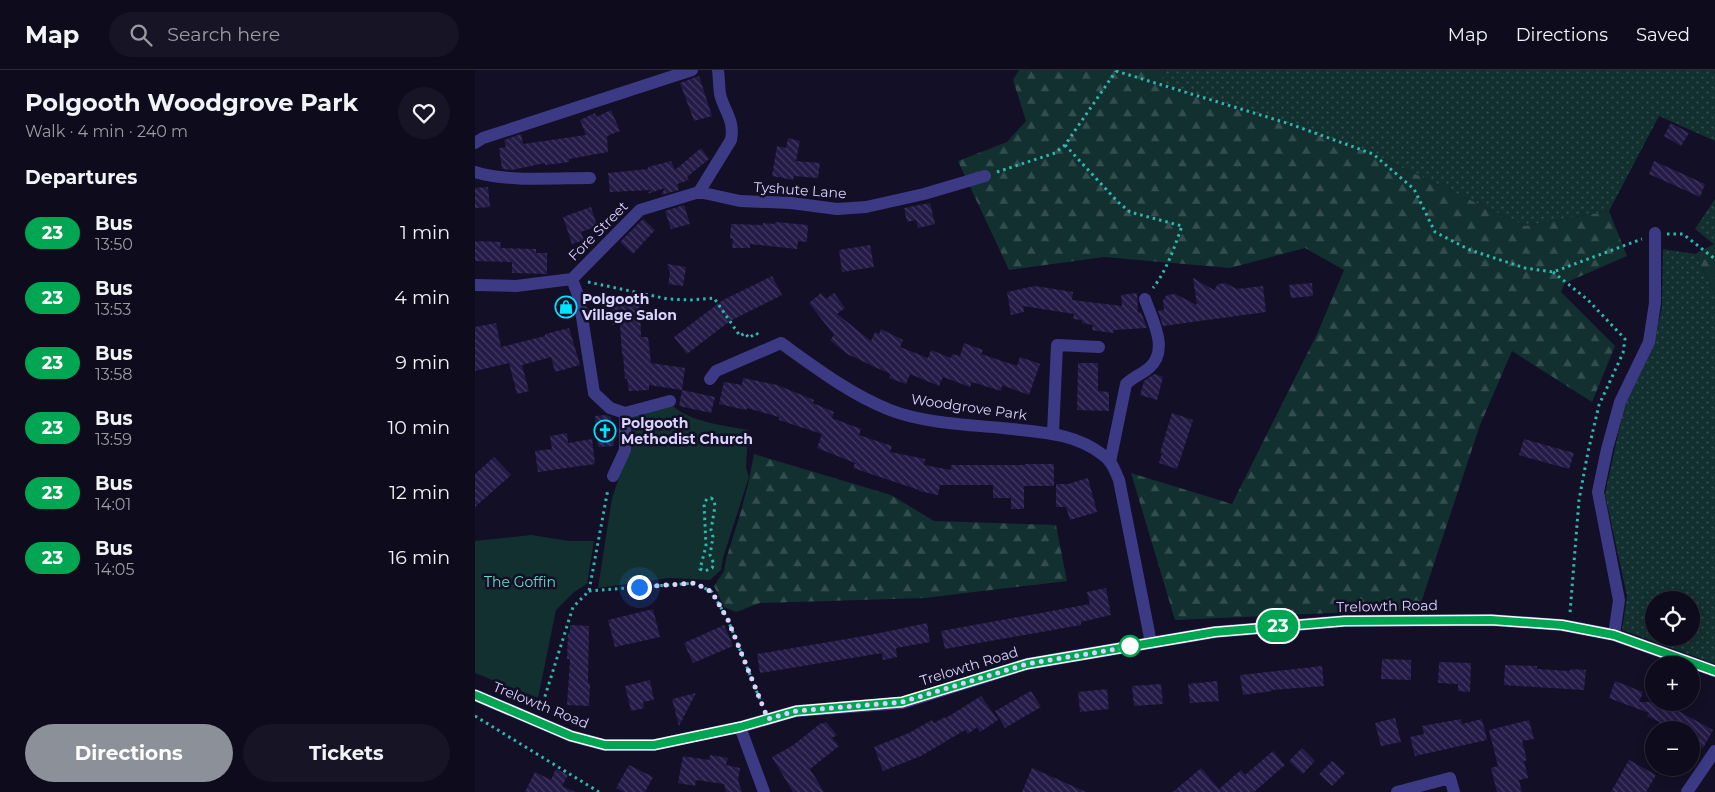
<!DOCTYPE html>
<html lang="en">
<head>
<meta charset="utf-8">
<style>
  :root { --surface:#0e0b1c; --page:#171425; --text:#f1f3f6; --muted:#9b9ba3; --line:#2e2b3b; --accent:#8c9099 }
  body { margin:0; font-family:Montserrat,sans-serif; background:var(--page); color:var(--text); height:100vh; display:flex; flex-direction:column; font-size:19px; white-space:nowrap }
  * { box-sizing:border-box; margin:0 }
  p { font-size:16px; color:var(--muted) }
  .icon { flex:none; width:28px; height:28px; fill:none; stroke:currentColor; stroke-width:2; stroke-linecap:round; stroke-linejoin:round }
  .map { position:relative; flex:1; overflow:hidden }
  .panel { display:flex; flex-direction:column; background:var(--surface); width:475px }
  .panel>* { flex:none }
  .badge { padding:0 10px; border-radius:16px; font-size:18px; line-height:32px }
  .tools { position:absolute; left:1170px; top:521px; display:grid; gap:10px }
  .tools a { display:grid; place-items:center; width:55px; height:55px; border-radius:50%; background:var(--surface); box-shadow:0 2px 12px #0003,0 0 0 1px var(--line); font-size:25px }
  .you { position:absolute; width:25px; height:25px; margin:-12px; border:4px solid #fff; border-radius:50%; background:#1a73e8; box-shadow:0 0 0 8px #1a73e833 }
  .map>.badge { position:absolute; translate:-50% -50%; box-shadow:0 0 0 2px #fff }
  h2 { padding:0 25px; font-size:19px; line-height:45px }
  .round { display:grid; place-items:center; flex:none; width:52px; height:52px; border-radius:26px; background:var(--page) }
  .head { display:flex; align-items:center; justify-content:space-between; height:85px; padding:0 25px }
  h1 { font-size:24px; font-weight:700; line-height:38px }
  .button { display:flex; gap:10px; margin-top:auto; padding:10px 25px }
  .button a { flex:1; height:58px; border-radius:30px; background:var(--accent); color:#fff; font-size:20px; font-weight:700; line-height:58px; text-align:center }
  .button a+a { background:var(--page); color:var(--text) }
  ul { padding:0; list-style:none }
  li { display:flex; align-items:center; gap:15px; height:65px; padding:0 25px }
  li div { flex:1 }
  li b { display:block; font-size:19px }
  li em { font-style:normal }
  li .badge { min-width:55px; font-weight:700; text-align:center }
  header { display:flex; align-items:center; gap:30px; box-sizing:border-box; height:70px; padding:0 25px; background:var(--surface); border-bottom:1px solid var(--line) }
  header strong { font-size:24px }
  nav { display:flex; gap:28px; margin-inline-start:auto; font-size:18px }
  .search { width:350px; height:45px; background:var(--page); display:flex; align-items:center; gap:12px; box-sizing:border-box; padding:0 18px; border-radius:28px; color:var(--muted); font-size:19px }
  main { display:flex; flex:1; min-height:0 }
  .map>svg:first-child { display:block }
  .grass { fill:url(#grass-dots); fill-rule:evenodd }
  .forest { fill:url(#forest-firs) }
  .park { fill:#12302f }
  .building { fill:url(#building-back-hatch) }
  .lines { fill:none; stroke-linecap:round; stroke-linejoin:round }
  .path { stroke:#2fb8b0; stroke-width:3; stroke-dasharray:2.5 4; stroke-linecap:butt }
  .minor { stroke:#3d3a85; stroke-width:12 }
  .line-casing { stroke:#fff; stroke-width:11 }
  .line { stroke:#00a651; stroke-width:8 }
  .walk { stroke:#d9d4ff; stroke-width:5; stroke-dasharray:0 9 }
  .stop-dot { fill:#fff; stroke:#00a651; stroke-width:2.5 }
  .labels { text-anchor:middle; stroke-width:5; stroke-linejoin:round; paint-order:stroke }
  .street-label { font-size:14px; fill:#d9d4ff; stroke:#130f26 }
  .poi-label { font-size:14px; font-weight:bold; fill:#d9d4ff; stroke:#130f26; text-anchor:start }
  .park-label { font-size:14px; fill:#5fe0c0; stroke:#130f26 }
</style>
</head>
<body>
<header>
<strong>Map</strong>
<div class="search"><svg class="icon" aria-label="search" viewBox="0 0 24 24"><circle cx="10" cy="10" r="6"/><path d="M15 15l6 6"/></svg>Search here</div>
<nav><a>Map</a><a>Directions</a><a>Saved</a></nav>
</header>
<main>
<section class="panel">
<div class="head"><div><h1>Polgooth Woodgrove Park</h1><p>Walk · 4 min · 240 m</p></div><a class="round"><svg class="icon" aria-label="heart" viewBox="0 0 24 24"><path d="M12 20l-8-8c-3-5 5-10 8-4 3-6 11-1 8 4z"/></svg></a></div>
<h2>Departures</h2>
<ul>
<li><span class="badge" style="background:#00a651;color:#fff">23</span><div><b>Bus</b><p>13:50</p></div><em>1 min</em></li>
<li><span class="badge" style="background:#00a651;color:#fff">23</span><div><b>Bus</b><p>13:53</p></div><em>4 min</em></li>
<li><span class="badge" style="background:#00a651;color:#fff">23</span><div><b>Bus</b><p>13:58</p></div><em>9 min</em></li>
<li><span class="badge" style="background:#00a651;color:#fff">23</span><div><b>Bus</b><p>13:59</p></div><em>10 min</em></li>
<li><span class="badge" style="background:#00a651;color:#fff">23</span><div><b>Bus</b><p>14:01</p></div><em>12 min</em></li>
<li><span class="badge" style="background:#00a651;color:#fff">23</span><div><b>Bus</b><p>14:05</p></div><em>16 min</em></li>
</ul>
<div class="button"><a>Directions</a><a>Tickets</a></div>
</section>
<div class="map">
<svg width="1240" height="722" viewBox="0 0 1240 722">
  <defs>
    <pattern id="grass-dots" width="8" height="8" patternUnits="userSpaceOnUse" patternTransform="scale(1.25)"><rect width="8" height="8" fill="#12302f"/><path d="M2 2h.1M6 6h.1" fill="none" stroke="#344d4e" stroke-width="1.8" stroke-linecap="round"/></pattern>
    <pattern id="forest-firs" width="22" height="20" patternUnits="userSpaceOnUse" patternTransform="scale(1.25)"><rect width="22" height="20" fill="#12302f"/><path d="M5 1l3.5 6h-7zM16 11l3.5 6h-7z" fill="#344d4e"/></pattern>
    <pattern id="building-back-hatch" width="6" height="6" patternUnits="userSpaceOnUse" patternTransform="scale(1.25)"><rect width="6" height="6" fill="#241b47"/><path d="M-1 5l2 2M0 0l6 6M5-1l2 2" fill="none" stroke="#433b63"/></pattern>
  </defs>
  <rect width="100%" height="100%" fill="#130f26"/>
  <!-- grass -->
  <path class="grass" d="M691,0H1240V71L1184,46L1134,141L1050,156L898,84L815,54L684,14Z
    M1240,129V175L1220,159Z
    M1188,179L1220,184L1240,225V594L1147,560L1152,526L1130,424L1149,337L1178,276L1187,237ZM1179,530H1216V568H1179Z"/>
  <!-- forest -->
  <path class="forest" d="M544,0H691L684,15L815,54L898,84L1050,156L1134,141L1152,186L1090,213L1086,222L1140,276L1117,332L1037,281L1005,355L944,539L700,550L656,403L757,434L843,262L869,200L830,178L755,198L629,187L534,200L483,91L532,72L551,51L538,10Z
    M1239,174L1240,175V225L1220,184Z
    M279,384L416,425L459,451L581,455L592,511L450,528L285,533L261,542L249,537L239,516L249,501L251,489L264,448L273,415Z"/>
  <!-- park -->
  <path class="park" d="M196,333C208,351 252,356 273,360L271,398L274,407L248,488L246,500L235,510L194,508L123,518L137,428L148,396L154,345Z
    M56,465L94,471H119L112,514L99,522L81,540L63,628L0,603V471Z"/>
  <!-- building -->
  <path class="building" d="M224,6L237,46L219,51L205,13Z
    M136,40L145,61L132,66L133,82L94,89V92L70,95V93L37,100L27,99L24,78L31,77L29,70L46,64L48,74L111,65L105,50L120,43L121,47Z
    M1196,53L1214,63L1206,76L1189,66Z
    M313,68L325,71L321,91L345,93L343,108L319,106L318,110L297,106L302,76L311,78Z
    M226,78L234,89L212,107L214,110L202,114L204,120L186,125L190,118L172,124L176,120L135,122L133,103L173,99V97L196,91L200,100Z
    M1179,91L1230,114L1225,127L1174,104Z
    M13,117L15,137L0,138V118Z
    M455,133L460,154L443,158L441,150L432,152L429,138Z
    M209,135L215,154L196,159L190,141Z
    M116,137L122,156L106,162L109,170L97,174L88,147Z
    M168,149L180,160L158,184L145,172Z
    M300,152L333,155L332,172L323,171L322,179L275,174V178H257L258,169H255L256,154L288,155V153L300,154Z
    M0,171L26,172L25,178L61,179V183H72V204L37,203V192L0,191Z
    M395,175L399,197L367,202L364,180Z
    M192,194L211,197L208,216L193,214L195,203Z
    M297,206L307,225L255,251L212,284L199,267L248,230Z
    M718,208L739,220L743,214L750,213L762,219L788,216L791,242L688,256L683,241L689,240L688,230L692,225L700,224L722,235Z
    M837,213L838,226L816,228L814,215Z
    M560,216L598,222L597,230L647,236L646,225L662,223L663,243L666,242L672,258L639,260L638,263L617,260L618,255L607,253V250L598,249L599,244L548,236L549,242L536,245L532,222Z
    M346,223L351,229L359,223L370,238L362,244L396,271L400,262L404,264L406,259L428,270L425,277L453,288L456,280L476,288L477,284L485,286L489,273L508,280L506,284L542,296L545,287L565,294L554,325L527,315L526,321L497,312L495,317L468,307L464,316L435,304L431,314L414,308L415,304L372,284L355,270L359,265L334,233Z
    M155,226V231H165L166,267H173L176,293L210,298L207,320L174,315V320L154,321L152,308L150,309L148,284H147L145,254L137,255L136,227Z
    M96,229L98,244H84L83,230Z
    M21,253L26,277L70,266V264L94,258L105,295L80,302L76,287L47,295L54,321L42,324L34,293L0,301V257Z
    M603,293H623V321L634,322V341L602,340Z
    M679,304L688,307L682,330L665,325L669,311Z
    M268,308L302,315L339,330L338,333L359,342L357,348L386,359L384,365L417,376L415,382L450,389L449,395L476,400V395H550V394H579V416H549V439H536V428H518V415H465L463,425L444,421V420L378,398L380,393L342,378L347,364L304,350V347L272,338L271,340L244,334L249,312L267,315Z
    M207,320L240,327L236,343L204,336Z
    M697,343L718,350L702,399L684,393L687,383H685Z
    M131,345L136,347L139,376L123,377L120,346Z
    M92,363L93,373L117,369L120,394L63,402L60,381L77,379L75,366Z
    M1049,369L1099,383L1094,399L1044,385Z
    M19,387L36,405L0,437V404Z
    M613,408L622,442L595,450L591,437H581V414H593Z
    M631,518L636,545L606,552V555L470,579L466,561L615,534L612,522Z
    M178,539L185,567L140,577L133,550Z
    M452,553L455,572L421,578L422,587L408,590L407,583L285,603L282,584L395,565Z
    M95,555L114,556L113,613H115L114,636L92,635L95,589H92L93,563H95Z
    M249,555L258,576L218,593L209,573Z
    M907,589L936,590V610L906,609Z
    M964,592L996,593L995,622L983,621V614L963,613Z
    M1030,595L1062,596V599L1095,601L1096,599L1111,600L1109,620L1029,615Z
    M847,596L849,616L797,620V621L768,625L765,605Z
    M175,610L179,630L168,632L169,638L156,641L150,616Z
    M742,611L744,631L715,633L713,614Z
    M1140,611L1168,622L1164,632H1187L1238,660L1228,678L1216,672V660H1181L1185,652L1172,646L1174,643L1134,628Z
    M686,614L688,634L659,636L657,616Z
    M632,619L634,639L605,642L603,622Z
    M556,621L566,637L530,658L520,641Z
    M221,623L204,656L197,629Z
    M506,626L523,650L505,662L502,657L493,664L490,660L446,686L408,701L399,677L434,663L457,650L459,653L470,647L471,648Z
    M920,648L926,672L906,676L900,653Z
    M986,649L987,654L1007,649L1012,670L940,686L935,667L949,664L947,656Z
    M1054,650L1059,669L1047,671L1052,690L1049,691L1053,708L1044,710L1047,722H1022L1016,698L1023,696L1014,660Z
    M351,652L362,665L357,668L364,676L335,699L349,722H318L297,687L317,676L346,653L347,654Z
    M827,678L840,691L828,704L814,691Z
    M798,681L810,695L779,722H698L726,698L744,719L766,700L770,705Z
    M235,685L253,688L251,695L265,698L263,710L267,722H251L249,714L221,710L220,716L203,713L208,686L234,690Z
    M1154,690L1181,705L1171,722H1136Z
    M857,691L870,703L857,716L844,704Z
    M154,695L178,707L170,722H149L141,718Z
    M557,698L611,722H547Z
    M81,699L93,705L87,716L100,722H50L60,702L76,710Z"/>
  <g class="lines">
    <!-- path -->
    <path class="path" d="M641,1L815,54L898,84L939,119L960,162L995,180L1050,198L1078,202L1167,169
      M590,75L643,132L655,142L707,156C699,178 692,200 678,218
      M522,102L580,83L590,75L641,1
      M1192,164H1208L1240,189
      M1078,202L1113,230L1150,269L1148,283L1124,335L1113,382L1104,430L1095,543
      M113,212L193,229L216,230L239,228L265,266L270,263L274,268L281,263L286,267
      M236,428L239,430L240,436L236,460L238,467L235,485L239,494L237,498L230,501L225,499L231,476L229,433L232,429Z
      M114,521L220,513L237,522L253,550L288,637
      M66,639L98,537L114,521L133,419
      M0,646L124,722"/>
    <!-- minor -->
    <path class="minor" d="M0,73L8,68L217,0
      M0,102C32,112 81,108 115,108
      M224,122L265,131L316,133L362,139L391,137L449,124L510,106
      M97,209L104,228L119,323L135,338L150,343
      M0,215L41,216L97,209L165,140L224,122L256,70C260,50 249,41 245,24C244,16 244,8 243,0
      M235,309L241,301L306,273C341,298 375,324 415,340C453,355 506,355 546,360C576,363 604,366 628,385C637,391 640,401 644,410L676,573
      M150,343L195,331
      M578,363L582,275L624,277
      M635,392L651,314C658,307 667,304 674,298C695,280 677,250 670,229
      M138,406L150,380V343
      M1139,565L1144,530L1123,422L1132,379L1145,332L1174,272L1180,233V163
      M0,625L96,666L130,675H179L265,657L321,641L427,633L552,594L740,562L870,551L1016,550L1087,555L1139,565L1240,601
      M265,657L289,722
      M922,722L975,708L979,722
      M1212,722L1240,681"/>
  </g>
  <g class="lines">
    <!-- line casing -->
    <g class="line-casing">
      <path id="line" d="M0,625L96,666L130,675H179L265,657L321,641L427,632L552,594L740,562L870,551L1016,550L1087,555L1139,565L1240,601"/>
    </g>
    <!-- line -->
    <use href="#line" class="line"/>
    <!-- walk -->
    <path class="walk" d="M164,517L220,513L237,522L253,550L293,649L321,641L427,632L552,594L659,576H655"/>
  </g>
  <!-- icons -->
  <defs>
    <g id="shop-ring" transform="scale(1.125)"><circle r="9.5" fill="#130f26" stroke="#00e5ff" stroke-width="1.5"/><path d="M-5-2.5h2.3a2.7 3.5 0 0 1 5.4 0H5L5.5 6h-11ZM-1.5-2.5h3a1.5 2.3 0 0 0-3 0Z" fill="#00e5ff"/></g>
    <g id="church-ring" transform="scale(1.125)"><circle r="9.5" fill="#130f26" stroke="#00e5ff" stroke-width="1.5"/><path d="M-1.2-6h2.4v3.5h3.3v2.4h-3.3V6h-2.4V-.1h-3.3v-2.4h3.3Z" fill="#00e5ff"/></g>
  </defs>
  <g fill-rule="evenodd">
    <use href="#shop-ring" x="91" y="237"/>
    <use href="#church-ring" x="130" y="361"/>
  </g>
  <!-- markers -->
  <circle class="stop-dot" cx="655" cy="576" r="10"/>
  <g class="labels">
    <!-- street labels -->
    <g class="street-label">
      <text transform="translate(325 120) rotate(4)" y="5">Tyshute Lane</text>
      <text transform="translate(123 161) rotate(-45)" y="5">Fore Street</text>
      <text transform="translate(494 337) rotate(8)" y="5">Woodgrove Park</text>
      <text transform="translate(912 536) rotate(-1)" y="5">Trelowth Road</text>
      <text transform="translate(494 596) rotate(-17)" y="5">Trelowth Road</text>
      <text transform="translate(66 635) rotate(22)" y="5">Trelowth Road</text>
    </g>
    <!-- poi labels -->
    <g class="poi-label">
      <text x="107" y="234">Polgooth<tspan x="107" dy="16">Village Salon</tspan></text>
      <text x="146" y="358">Polgooth<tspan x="146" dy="16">Methodist Church</tspan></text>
    </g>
    <!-- park labels -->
    <g class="park-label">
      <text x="45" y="517">The Goffin</text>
    </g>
  </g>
</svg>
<div class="tools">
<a><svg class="icon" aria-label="locate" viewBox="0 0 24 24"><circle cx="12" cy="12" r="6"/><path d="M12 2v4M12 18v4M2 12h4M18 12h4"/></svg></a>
<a>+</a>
<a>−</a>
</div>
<div class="you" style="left:164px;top:517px"></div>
<b class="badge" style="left:803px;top:556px;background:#00a651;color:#fff">23</b>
</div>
</main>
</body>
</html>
